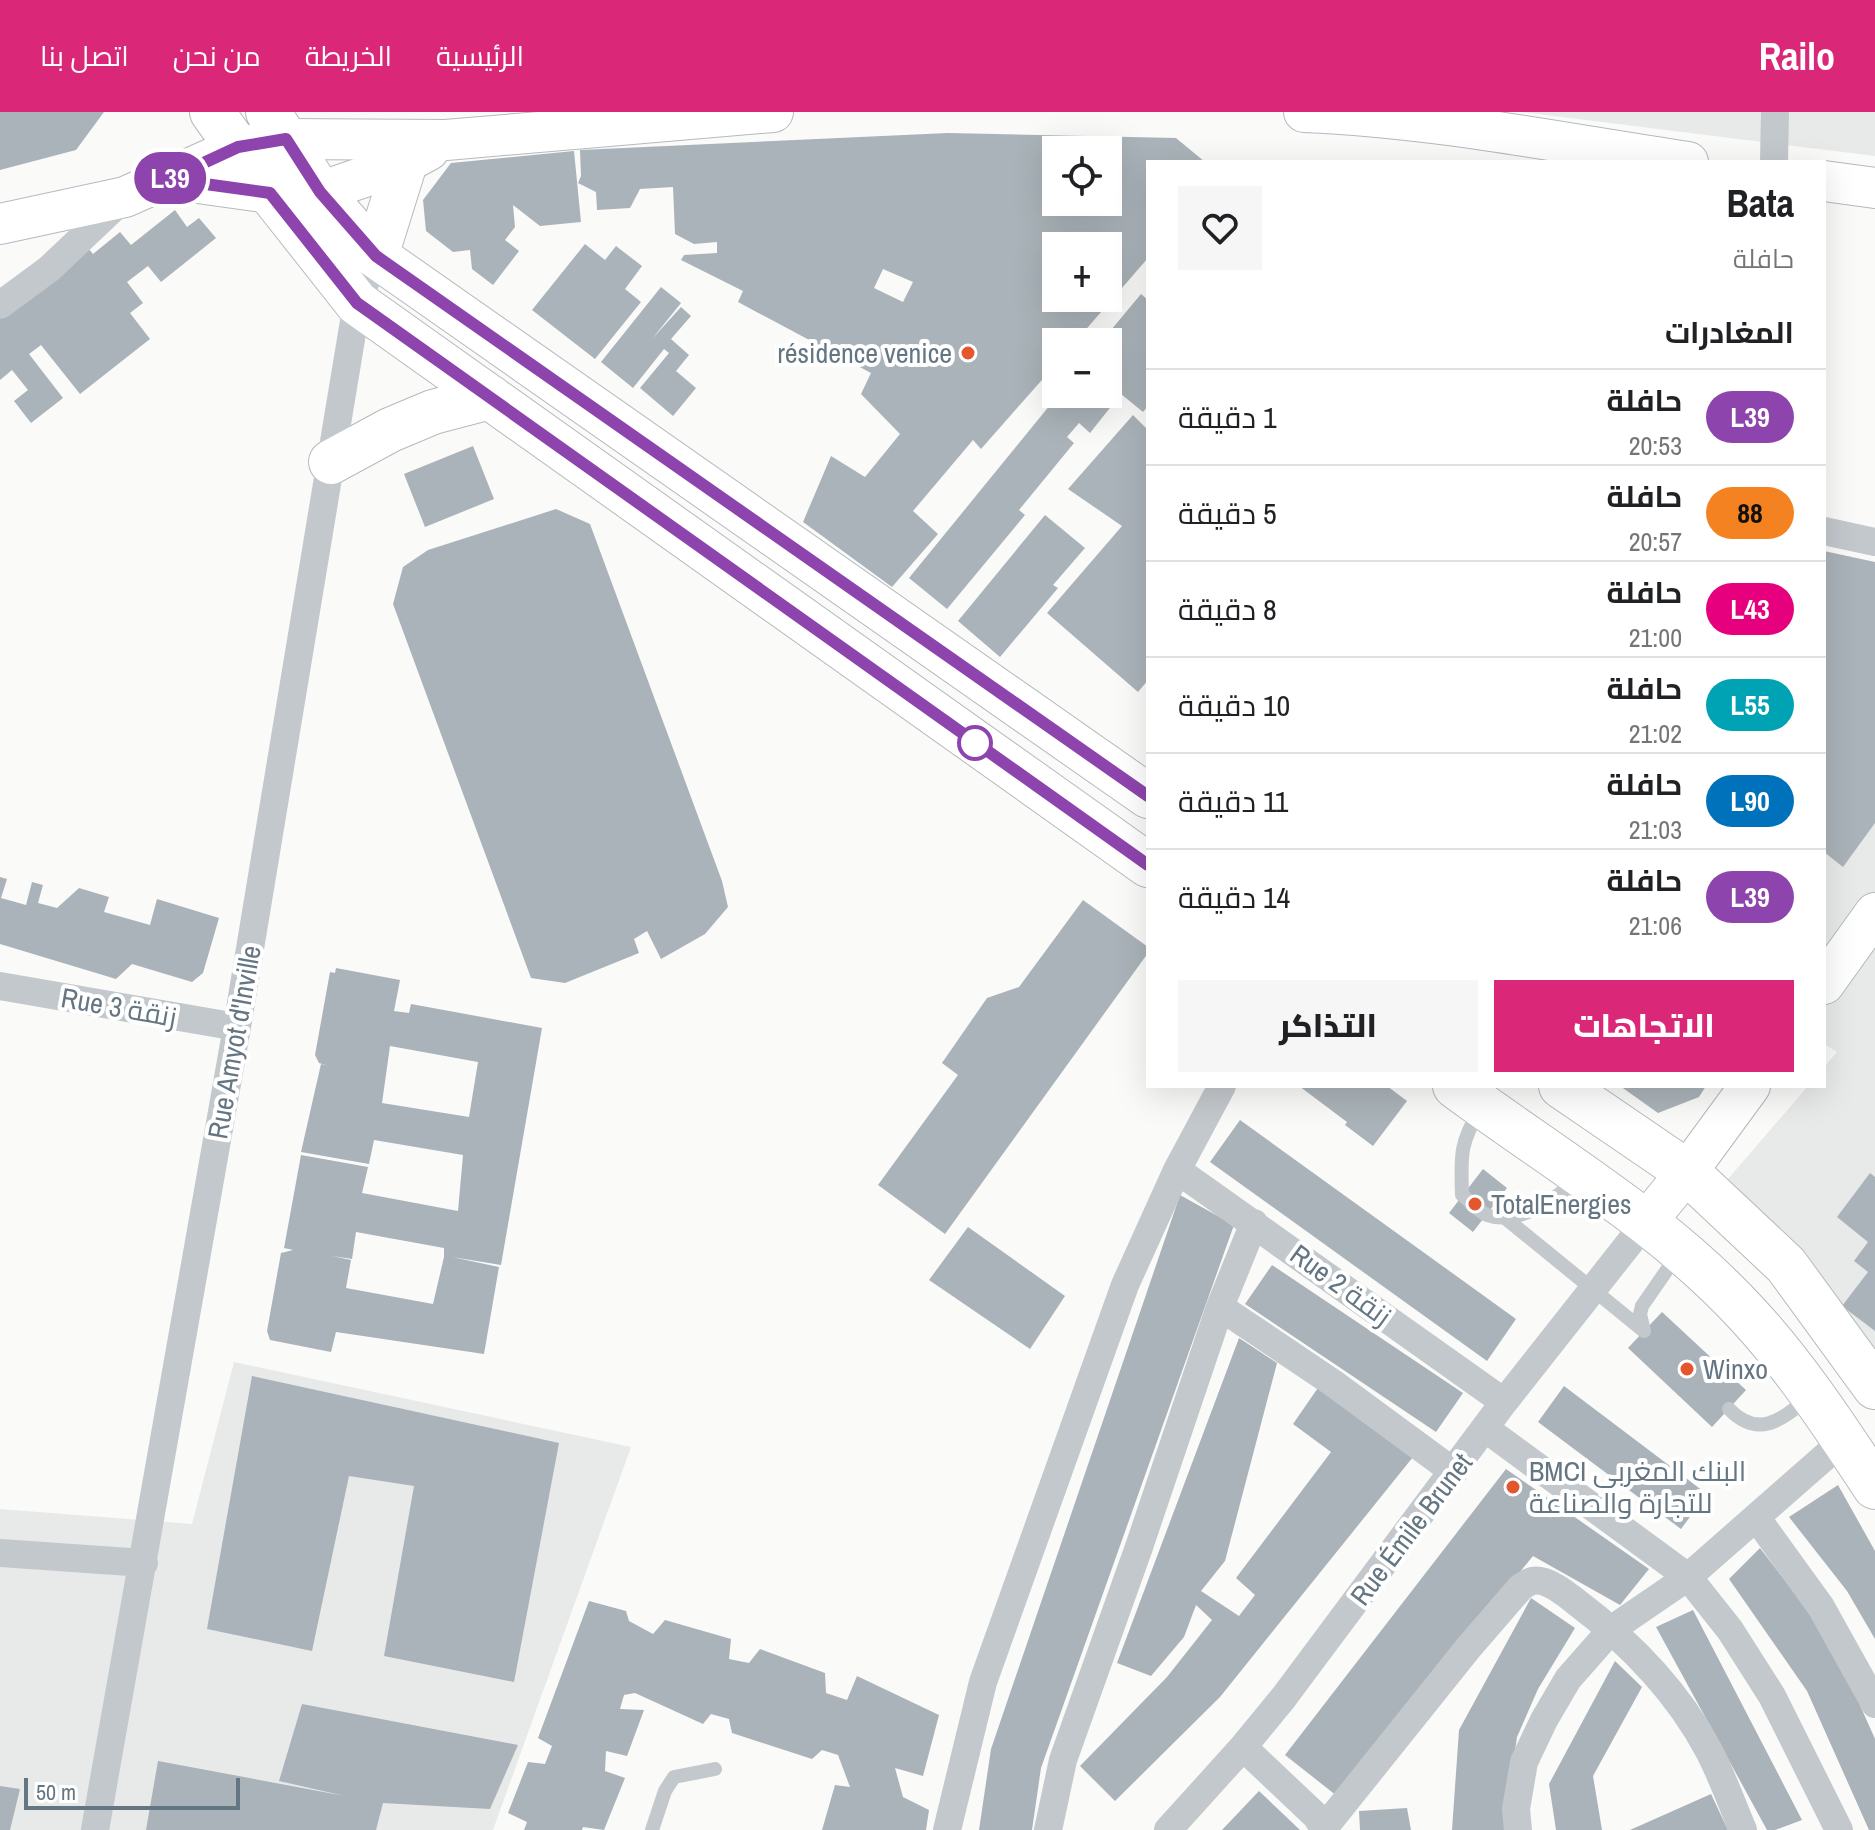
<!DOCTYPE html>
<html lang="ar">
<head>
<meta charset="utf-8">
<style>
  :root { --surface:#fff; --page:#f6f6f6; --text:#202124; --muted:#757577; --line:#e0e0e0; --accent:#db2777 }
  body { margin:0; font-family:"Archivo Narrow",Cairo,sans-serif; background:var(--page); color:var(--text); direction:rtl; height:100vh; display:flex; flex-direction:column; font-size:30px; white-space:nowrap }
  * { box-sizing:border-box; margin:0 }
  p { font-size:26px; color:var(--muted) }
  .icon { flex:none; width:44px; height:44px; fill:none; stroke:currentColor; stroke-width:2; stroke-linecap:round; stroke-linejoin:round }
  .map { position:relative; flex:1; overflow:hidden; direction:ltr }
  .panel { position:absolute; left:1146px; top:48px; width:680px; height:928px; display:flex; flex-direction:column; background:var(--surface); border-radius:0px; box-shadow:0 8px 32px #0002; direction:rtl }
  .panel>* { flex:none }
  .badge { padding:0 16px; border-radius:26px; font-size:28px; line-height:52px }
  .fabs { position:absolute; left:1042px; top:24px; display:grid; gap:16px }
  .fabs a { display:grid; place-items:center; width:80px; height:80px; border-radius:0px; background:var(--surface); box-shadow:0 8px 32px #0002; font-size:40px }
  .scale { position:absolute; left:24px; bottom:20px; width:216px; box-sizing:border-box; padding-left:8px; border:4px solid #657683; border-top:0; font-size:22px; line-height:28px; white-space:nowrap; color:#657683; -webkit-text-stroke:6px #fff; paint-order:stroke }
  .map>.badge { position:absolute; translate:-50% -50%; box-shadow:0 0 0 4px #fff }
  h2 { padding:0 32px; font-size:30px; line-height:72px }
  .round { display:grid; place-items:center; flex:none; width:84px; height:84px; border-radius:0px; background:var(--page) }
  .head { display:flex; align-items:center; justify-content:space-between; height:136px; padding:0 32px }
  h1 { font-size:38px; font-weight:800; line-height:60px }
  .primary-button { display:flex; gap:16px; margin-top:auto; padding:16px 32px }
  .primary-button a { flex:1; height:92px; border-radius:0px; background:var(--accent); color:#fff; font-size:32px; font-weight:800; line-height:92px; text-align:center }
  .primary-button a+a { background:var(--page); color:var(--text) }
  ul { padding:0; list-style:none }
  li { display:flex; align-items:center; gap:24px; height:96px; padding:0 32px; border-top:2px solid var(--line) }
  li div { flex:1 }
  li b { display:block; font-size:30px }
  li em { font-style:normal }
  li .badge { min-width:88px; font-weight:700; text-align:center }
  header { display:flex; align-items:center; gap:48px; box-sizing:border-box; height:112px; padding:0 40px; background:var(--accent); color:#fff }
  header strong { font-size:38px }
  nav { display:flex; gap:44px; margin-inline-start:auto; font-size:28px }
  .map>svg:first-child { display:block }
  .built { fill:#e8e9e9 }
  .building { fill:#aab3b9; fill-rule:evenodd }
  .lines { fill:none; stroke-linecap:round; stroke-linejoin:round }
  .secondary-casing { stroke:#b3babf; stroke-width:42 }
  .primary-casing { stroke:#b5babe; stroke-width:46 }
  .lane { stroke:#c3c8cc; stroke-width:14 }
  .street { stroke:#c3c8cc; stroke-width:28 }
  .secondary { stroke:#fff; stroke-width:40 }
  .primary { stroke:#fff; stroke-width:44 }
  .line-casing { stroke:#fff; stroke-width:18 }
  .line { stroke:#8e44ad; stroke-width:12 }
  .poi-dot { fill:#e4572e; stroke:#fff; stroke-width:3 }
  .stop-dot { fill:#fff; stroke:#8e44ad; stroke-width:4 }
  .labels { text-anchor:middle; stroke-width:8; stroke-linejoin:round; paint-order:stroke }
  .poi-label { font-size:28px; fill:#657683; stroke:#fff; text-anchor:start }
  .street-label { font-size:28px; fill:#657683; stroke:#fff }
</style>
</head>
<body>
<header>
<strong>Railo</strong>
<nav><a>الرئيسية</a><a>الخريطة</a><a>من نحن</a><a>اتصل بنا</a></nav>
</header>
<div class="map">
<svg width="1875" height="1718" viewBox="0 0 1875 1718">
  <rect width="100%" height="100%" fill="#fafaf8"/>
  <!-- built -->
  <path class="built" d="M1521,0H1875V44Z
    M1824,445L1875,458V1236L1728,1067L1808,974H1824V955L1837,940L1824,932Z
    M234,1250L631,1335L493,1718H0V1397L192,1412Z"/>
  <!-- building -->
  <path class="building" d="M0,0H104L76,38L0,58Z
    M948,21L1176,26L1205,50H1148V146L1075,230H1056V252L981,337L973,328L913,399L938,422L892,475L803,410L831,344L865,365L900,322L861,282L871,261L738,190L743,179L681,148L684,143L717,141V130L694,132L675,122L673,75L640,77L630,96L597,98L596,80L578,71L581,64L580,38ZM1056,38H1108V90H1056ZM1056,134H1108V186H1056ZM883,157L913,170L903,190L874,176Z
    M574,39L581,110L540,114L513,93L515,115L505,128L519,139L493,173L472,157L470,138L453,140L426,119L423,88L451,51Z
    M175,98L187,115L199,106L216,126L161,170L148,154L127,170L143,191L130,201L150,227L80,282L41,233L29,242L63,286L31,311L14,289L28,278L12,258L0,268V205L88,136L93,142L120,120L131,133Z
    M585,132L605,148L616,134L642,154L625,177L641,190L595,247L532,198Z
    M661,175L681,191L652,227L681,195L691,204L671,227L689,243L676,259L696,276L673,304L640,276L669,241L664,237L633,276L601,250Z
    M1141,182L1148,188V294L1143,300L1121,282L1090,321L1079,311L1067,325L1074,331L1019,398L1025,403L947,497L909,466L1059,282H1108V230H1101Z
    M1133,303L1148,318V568L1138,580L1047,501L1122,414L1068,377Z
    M473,334L494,387L425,415L404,362Z
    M556,397L590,412L722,769L728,795L705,822L661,847L647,819L634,827L639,841L565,871L531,866L393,492L403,455L428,438Z
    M1045,403L1085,436L1053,473L1058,476L1000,545L958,509Z
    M1824,439L1875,450V711L1843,755L1824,740Z
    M0,765L7,767L1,786L26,793L32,770L43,773L38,791L57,796L79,776L109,785L104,800L150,813L157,787L219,806L203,861L192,870L132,852L116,867L0,832Z
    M1083,788L1148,835V841L945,1122L878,1073L958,963L942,951L987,886L1019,875Z
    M336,856L400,868L394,899L409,901L411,892L542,916L501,1153L452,1145L499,1155L484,1242L336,1220L331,1240L270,1228L267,1219L281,1141L293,1138L284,1136L301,1043L368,1055L362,1081L458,1099L463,1043L374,1028L369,1052L301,1040L321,952L329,954L319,951L315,943L330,860L335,861ZM390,934L478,950L469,1005L382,991ZM356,1120L444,1136V1145L433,1192L346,1176L351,1148L332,1144L352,1147Z
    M1299,974H1387L1407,989L1373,1034L1345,1013L1347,1010Z
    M1620,974H1706L1699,985L1658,1001Z
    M1240,1008L1516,1207L1487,1249L1210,1050Z
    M1483,1057L1507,1076L1473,1120L1449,1101Z
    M1870,1061L1875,1065V1219L1842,1194L1868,1160L1854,1149L1868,1130L1837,1105Z
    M1180,1083L1234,1113L1041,1656L1032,1718H979L991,1637Z
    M968,1115L1065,1184L1030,1237L929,1168Z
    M1272,1153L1463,1281L1436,1320L1245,1192Z
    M1662,1200L1746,1278L1712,1315L1628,1236Z
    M1239,1226L1277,1251L1225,1449L1201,1479L1239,1504L1255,1483L1236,1466L1331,1340L1293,1312L1322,1270L1417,1340L1220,1585L1115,1689L1080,1654L1167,1565L1212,1508L1196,1493L1184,1525L1151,1564L1117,1551Z
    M252,1264L559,1331L514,1570L384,1544L414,1374L349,1364L312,1539L207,1517Z
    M1564,1274L1707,1382L1681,1417L1538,1310Z
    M1506,1357L1649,1457L1620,1493L1533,1444L1337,1684L1285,1643Z
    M1838,1373L1875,1439V1527L1847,1479L1789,1405Z
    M1760,1436L1832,1530L1875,1627V1718H1869L1807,1579L1729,1467Z
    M1531,1486L1575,1516L1538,1577L1517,1625L1506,1701L1508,1718H1452L1459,1618Z
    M589,1489L626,1499L629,1509L653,1522L665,1508L731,1527L729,1547L749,1551L760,1537L825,1561L826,1581L847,1588L857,1564L939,1603L923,1664L895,1656L903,1685L929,1698L926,1718H822L835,1673L850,1675L838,1643L822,1638L812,1647L732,1621L729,1607L711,1602L703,1612L635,1581L624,1583L620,1597L644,1598L627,1644L606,1639L605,1659L625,1666L604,1718L583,1715L582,1718H524L527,1710L508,1701L528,1650L545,1652L552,1634L538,1626Z
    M1693,1498L1802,1708L1775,1718H1767L1656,1515Z
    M1615,1549L1642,1575L1593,1664L1602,1718H1556L1549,1672Z
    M302,1592L518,1633L490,1697L383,1691L376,1718H146L158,1649L345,1684L279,1669Z
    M0,1674L20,1677L10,1718H0Z
    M1259,1679L1300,1718H1222Z
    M1711,1682L1728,1718H1630Z
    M1407,1696L1411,1718H1360L1359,1699Z"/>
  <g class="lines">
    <!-- secondary casing -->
    <g class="secondary-casing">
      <path id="secondary" d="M1304,0C1433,5 1560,31 1688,50
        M169,67L270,81L320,80L405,51L429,38
        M1824,69L1875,76
        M0,112L125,85L238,35L286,27L446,28L773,0
        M1824,872L1875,801
        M1646,1110L1687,1060L1750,974"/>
    </g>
    <!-- primary casing -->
    <g class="primary-casing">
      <path id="primary" d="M212,0L270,81L357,191L1148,753
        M268,0L320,80L376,144L1148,684
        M376,144L405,51
        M331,350L390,318L433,300L490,285
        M1455,974C1555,1048 1663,1110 1748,1203C1796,1255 1836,1316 1875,1375
        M1561,974L1687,1060L1786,1153L1875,1275"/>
    </g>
    <!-- lane -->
    <path class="lane" d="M1480,998C1459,1032 1461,1045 1462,1083C1470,1089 1479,1100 1487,1103C1517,1114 1558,1087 1577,1066
      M1504,1105L1644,1219
      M1644,1219L1640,1202L1642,1194L1678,1142
      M1729,1297C1758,1327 1781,1308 1807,1287
      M652,1718L665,1679L674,1665L715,1657"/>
    <!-- street -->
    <path class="street" d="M1774,50L1775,0
      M0,193L49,157L123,87
      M1824,419L1875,430
      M0,874L237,915
      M1177,1058L1504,1290
      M1220,1195L1333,1271L1454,1360
      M1486,1317L1688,1465L1730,1518L1772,1584L1839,1718
      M1756,1405L1821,1495L1875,1592
      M0,1441L144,1451
      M1243,1635L1316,1704L1325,1718
      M1324,1716L1469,1535L1521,1475C1525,1473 1528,1470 1532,1469C1546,1466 1565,1481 1575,1489C1628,1529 1678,1580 1709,1639C1722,1664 1732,1692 1743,1718
      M95,1718L237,915L357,191L376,144
      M947,1718L983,1570L1125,1173L1177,1058L1222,974
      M1048,1718L1063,1648L1139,1435L1220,1195L1254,1111
      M1168,1718L1243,1635L1284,1585L1504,1290L1646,1110
      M1518,1718L1516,1697L1524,1650L1544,1608L1568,1567L1612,1517L1688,1465L1844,1328"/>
    <!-- secondary -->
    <use href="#secondary" class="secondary"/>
    <!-- primary -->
    <use href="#primary" class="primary"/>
  </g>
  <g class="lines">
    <!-- line casing -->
    <g class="line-casing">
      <path id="line" d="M1148,684L376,144L320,80L286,27L238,35L169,67L270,81L357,191L1148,753"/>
    </g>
    <!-- line -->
    <use href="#line" class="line"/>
  </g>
  <!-- markers -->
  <g class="poi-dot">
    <circle cx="968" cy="241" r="8"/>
    <circle cx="1475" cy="1092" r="8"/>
    <circle cx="1687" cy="1257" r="8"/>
    <circle cx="1513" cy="1375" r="8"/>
  </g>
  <circle class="stop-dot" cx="975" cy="631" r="16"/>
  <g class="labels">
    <!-- poi labels -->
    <g class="poi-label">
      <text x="952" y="251" text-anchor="end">résidence venice</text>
      <text x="1491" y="1102">TotalEnergies</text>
      <text x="1703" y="1267">Winxo</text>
      <text x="1529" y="1369">BMCI البنك المغربي<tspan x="1529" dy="32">للتجارة والصناعة</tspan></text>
    </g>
    <!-- street labels -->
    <g class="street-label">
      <text transform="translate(119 895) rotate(10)" y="10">Rue 3 زنقة</text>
      <text transform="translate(234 930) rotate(-80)" y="10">Rue Amyot d'Inville</text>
      <text transform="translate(1341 1173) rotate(36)" y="10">Rue 2 زنقة</text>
      <text transform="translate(1411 1417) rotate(-53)" y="10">Rue Émile Brunet</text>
    </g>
  </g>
</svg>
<div class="fabs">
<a><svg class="icon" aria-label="locate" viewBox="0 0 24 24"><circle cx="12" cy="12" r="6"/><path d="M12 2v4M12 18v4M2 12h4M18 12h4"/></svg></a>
<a>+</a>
<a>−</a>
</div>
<div class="scale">50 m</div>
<b class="badge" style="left:170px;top:66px;background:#8e44ad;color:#fff">L39</b>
<section class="panel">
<div class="head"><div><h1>Bata</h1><p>حافلة</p></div><a class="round"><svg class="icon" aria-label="heart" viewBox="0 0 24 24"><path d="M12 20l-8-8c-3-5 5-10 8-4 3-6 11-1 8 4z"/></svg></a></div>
<h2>المغادرات</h2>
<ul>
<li><span class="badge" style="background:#8e44ad;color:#fff">L39</span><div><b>حافلة</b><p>20:53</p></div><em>1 دقيقة</em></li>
<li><span class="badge" style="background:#f58220;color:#111">88</span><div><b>حافلة</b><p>20:57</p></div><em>5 دقيقة</em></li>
<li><span class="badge" style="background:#e6007e;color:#fff">L43</span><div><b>حافلة</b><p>21:00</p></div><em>8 دقيقة</em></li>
<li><span class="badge" style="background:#00a3b4;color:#fff">L55</span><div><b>حافلة</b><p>21:02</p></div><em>10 دقيقة</em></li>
<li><span class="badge" style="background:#0072bc;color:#fff">L90</span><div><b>حافلة</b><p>21:03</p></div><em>11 دقيقة</em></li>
<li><span class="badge" style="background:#8e44ad;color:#fff">L39</span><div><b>حافلة</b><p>21:06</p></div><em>14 دقيقة</em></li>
</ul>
<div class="primary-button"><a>الاتجاهات</a><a>التذاكر</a></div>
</section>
</div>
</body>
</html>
